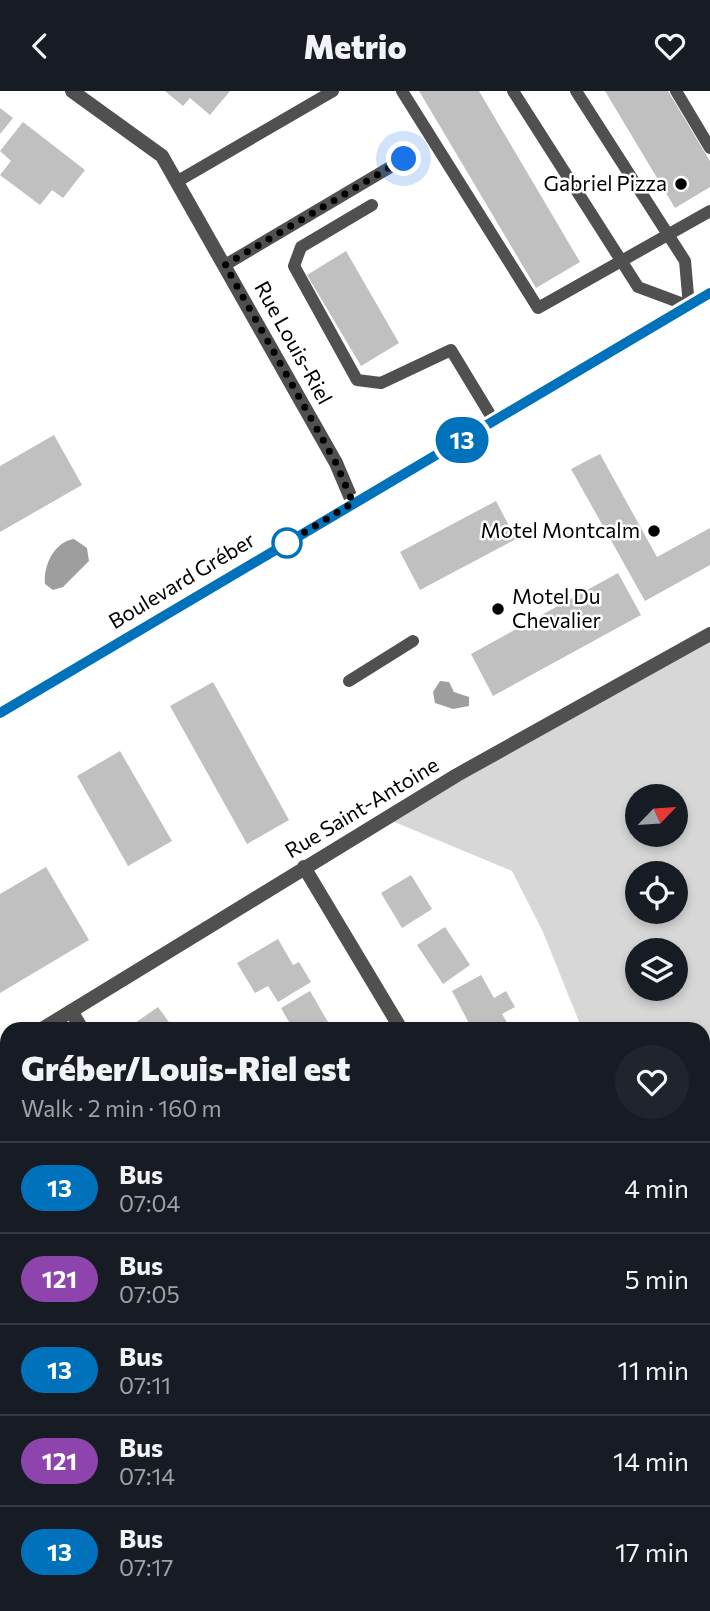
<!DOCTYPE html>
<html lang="en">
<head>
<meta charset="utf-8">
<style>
  :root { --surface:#171b24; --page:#20242c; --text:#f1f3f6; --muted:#9ea1a6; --line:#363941 }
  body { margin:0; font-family:Commissioner,sans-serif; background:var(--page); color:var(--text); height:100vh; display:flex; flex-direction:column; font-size:26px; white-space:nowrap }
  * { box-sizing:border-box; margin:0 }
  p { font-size:23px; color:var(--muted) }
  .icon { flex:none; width:38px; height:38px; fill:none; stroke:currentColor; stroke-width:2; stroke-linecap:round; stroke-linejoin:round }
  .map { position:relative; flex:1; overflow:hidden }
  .drawer { position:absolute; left:0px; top:931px; width:710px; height:590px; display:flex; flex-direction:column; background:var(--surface); border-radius:21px 21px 0 0; box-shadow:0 4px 10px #0003 }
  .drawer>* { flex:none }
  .badge { padding:0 14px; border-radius:23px; font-size:24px; line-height:46px }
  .needle { width:46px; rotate:65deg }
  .controls { position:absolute; left:625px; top:693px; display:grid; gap:14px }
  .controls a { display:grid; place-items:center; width:63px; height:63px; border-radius:50%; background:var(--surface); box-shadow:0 4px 10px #0003; font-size:35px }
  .you { position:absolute; width:35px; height:35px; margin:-18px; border:5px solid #fff; border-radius:50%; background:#1a73e8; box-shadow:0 0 0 10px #1a73e833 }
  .map>.badge { position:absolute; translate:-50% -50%; box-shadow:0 0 0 4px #fff }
  .round { display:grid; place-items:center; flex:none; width:74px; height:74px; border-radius:37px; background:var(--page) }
  .summary { display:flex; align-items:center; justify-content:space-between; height:119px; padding:0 21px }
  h1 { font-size:33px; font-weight:800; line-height:52px }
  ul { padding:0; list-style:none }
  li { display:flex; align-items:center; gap:21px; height:91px; padding:0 21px; border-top:2px solid var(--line) }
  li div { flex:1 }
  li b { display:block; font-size:26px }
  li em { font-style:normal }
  li .badge { min-width:77px; font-weight:700; text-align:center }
  header { display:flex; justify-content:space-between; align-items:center; height:91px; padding:0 21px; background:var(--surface); font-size:32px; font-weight:800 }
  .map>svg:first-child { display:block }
  .green { fill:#d7d7d7; fill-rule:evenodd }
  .water { fill:#9e9e9e }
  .building { fill:#c0c0c0 }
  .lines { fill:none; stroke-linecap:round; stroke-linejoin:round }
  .service { stroke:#505050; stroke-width:12 }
  .minor { stroke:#505050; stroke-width:14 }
  .secondary { stroke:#1d1d1d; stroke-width:14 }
  .line-casing { stroke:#fff; stroke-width:16 }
  .line { stroke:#0072bc; stroke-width:10 }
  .walk { stroke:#000; stroke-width:7; stroke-dasharray:0 12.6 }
  .poi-dot { fill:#000; stroke:#fff; stroke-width:2.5 }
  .stop-dot { fill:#fff; stroke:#0072bc; stroke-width:3.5 }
  .labels { text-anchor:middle; stroke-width:5; stroke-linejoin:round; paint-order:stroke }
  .poi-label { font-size:21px; fill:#000; stroke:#fff; text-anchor:end }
  .street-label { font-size:21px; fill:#000; stroke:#fff }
</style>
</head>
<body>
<header><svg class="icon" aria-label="back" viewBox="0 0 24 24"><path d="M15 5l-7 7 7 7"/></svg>Metrio<svg class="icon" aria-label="heart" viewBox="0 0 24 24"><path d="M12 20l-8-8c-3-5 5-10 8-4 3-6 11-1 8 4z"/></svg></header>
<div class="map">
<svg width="710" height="1520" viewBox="0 0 710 1520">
  <rect width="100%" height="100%" fill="#fff"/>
  <!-- green -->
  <path class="green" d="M710,543V1520H637L633,1514H704V938H582L543,841L512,780L385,727ZM637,705H676V744H637ZM637,782H676V821H637ZM637,859H676V898H637Z"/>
  <!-- water -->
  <path class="water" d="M74,448L87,457L89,470L63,496L53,499L45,493C43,475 54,451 74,448Z
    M440,590L449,591L454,601L469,606V615L453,618L435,612L433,601Z"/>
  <!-- building -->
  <path class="building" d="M165,0H230L210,24L190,7L183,15Z
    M419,0H479L580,171L536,197Z
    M605,0H668L710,70V96L675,117Z
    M0,17L13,27L0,43Z
    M23,31L85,79L63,107L52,99L40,114L0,84L11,70L0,60Z
    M346,160L399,252L361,275L307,184Z
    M54,344L82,394L0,441V375Z
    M600,363L657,466L710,437V474L645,510L571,378Z
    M496,410L516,448L420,499L400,461Z
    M618,482L641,524L493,605L471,563Z
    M213,591L289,729L247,753L170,615Z
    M120,660L172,750L128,775L77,685Z
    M46,776L89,849L0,902V803Z
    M411,784L432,818L402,837L381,802Z
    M445,836L470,874L443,893L417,854Z
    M278,848L293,874L299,871L311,891L278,911L268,895L255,902L237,872Z
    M481,884L494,907L506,900L515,916L502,923L508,933L498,938H472L452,900Z
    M310,900L332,938H293L281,917Z
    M158,916L174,938H135L132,934Z
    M0,1019L7,1030V1056L0,1061Z
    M0,1171L7,1183V1193L0,1197Z
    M0,1316L7,1328V1343L0,1347Z
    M7,1451V1493L3,1495L0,1490V1455Z
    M232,1514H289L292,1520H220Z
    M361,1514H398L401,1520H365Z
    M526,1514H560L549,1520H529Z"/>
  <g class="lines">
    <!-- service -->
    <path class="service" d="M402,0L538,217L710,120
      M513,0L638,196L689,215L685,170L576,0
      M676,0L710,57
      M178,90L333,0
      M372,114L301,156L294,175L357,289L381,292L451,259L494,330
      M225,174L404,68
      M349,590L413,550"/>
    <!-- minor -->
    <path class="minor" d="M72,0L162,65L336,372L353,412
      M304,776L401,938
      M71,920L82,938
      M42,938L457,684L710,543
      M0,964L7,959
      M0,1252L7,1248
      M461,1514L464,1520
      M96,1520L107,1514"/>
    <!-- secondary -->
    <path class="secondary" d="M0,622L710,202"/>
  </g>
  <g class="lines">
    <!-- line casing -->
    <g class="line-casing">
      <path id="line" d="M0,622L710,202"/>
    </g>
    <!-- line -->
    <use href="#line" class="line"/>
    <!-- walk -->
    <path class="walk" d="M287,452L285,453L353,412L336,372L225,174L404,68"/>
  </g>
  <!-- markers -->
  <g class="poi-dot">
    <circle cx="681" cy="93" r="7"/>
    <circle cx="654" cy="440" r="7"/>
    <circle cx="498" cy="518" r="7"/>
  </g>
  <circle class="stop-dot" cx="287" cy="452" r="14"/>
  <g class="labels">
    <!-- poi labels -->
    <g class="poi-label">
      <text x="667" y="100">Gabriel Pizza</text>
      <text x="640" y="447">Motel Montcalm</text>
      <text x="512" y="513" text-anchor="start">Motel Du<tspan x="512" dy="24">Chevalier</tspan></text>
    </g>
    <!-- street labels -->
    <g class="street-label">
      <text transform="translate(293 252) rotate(61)" y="7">Rue Louis-Riel</text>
      <text transform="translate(182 490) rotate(-31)" y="7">Boulevard Gréber</text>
      <text transform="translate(362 717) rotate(-31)" y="7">Rue Saint-Antoine</text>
    </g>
  </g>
</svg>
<div class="controls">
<a><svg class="needle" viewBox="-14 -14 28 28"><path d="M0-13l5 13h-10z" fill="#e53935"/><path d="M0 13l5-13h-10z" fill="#9ea1a6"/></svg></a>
<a><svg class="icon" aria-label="locate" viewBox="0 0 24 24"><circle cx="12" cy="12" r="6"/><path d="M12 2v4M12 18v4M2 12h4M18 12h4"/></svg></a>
<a><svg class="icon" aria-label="layers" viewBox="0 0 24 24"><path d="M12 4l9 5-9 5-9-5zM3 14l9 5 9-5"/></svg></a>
</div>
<div class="you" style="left:404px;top:68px"></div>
<b class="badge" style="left:462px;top:349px;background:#0072bc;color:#fff">13</b>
<section class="drawer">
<div class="summary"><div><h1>Gréber/Louis-Riel est</h1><p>Walk · 2 min · 160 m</p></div><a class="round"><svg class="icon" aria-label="heart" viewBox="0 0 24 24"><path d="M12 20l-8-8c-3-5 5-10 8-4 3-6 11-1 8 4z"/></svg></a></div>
<ul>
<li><span class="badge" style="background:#0072bc;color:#fff">13</span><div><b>Bus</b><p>07:04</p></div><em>4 min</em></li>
<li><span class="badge" style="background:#8e44ad;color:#fff">121</span><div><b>Bus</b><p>07:05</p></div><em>5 min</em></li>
<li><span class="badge" style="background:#0072bc;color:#fff">13</span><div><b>Bus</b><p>07:11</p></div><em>11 min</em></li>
<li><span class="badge" style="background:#8e44ad;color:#fff">121</span><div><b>Bus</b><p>07:14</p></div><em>14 min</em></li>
<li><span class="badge" style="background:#0072bc;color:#fff">13</span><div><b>Bus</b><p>07:17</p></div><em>17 min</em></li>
</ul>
</section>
</div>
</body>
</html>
